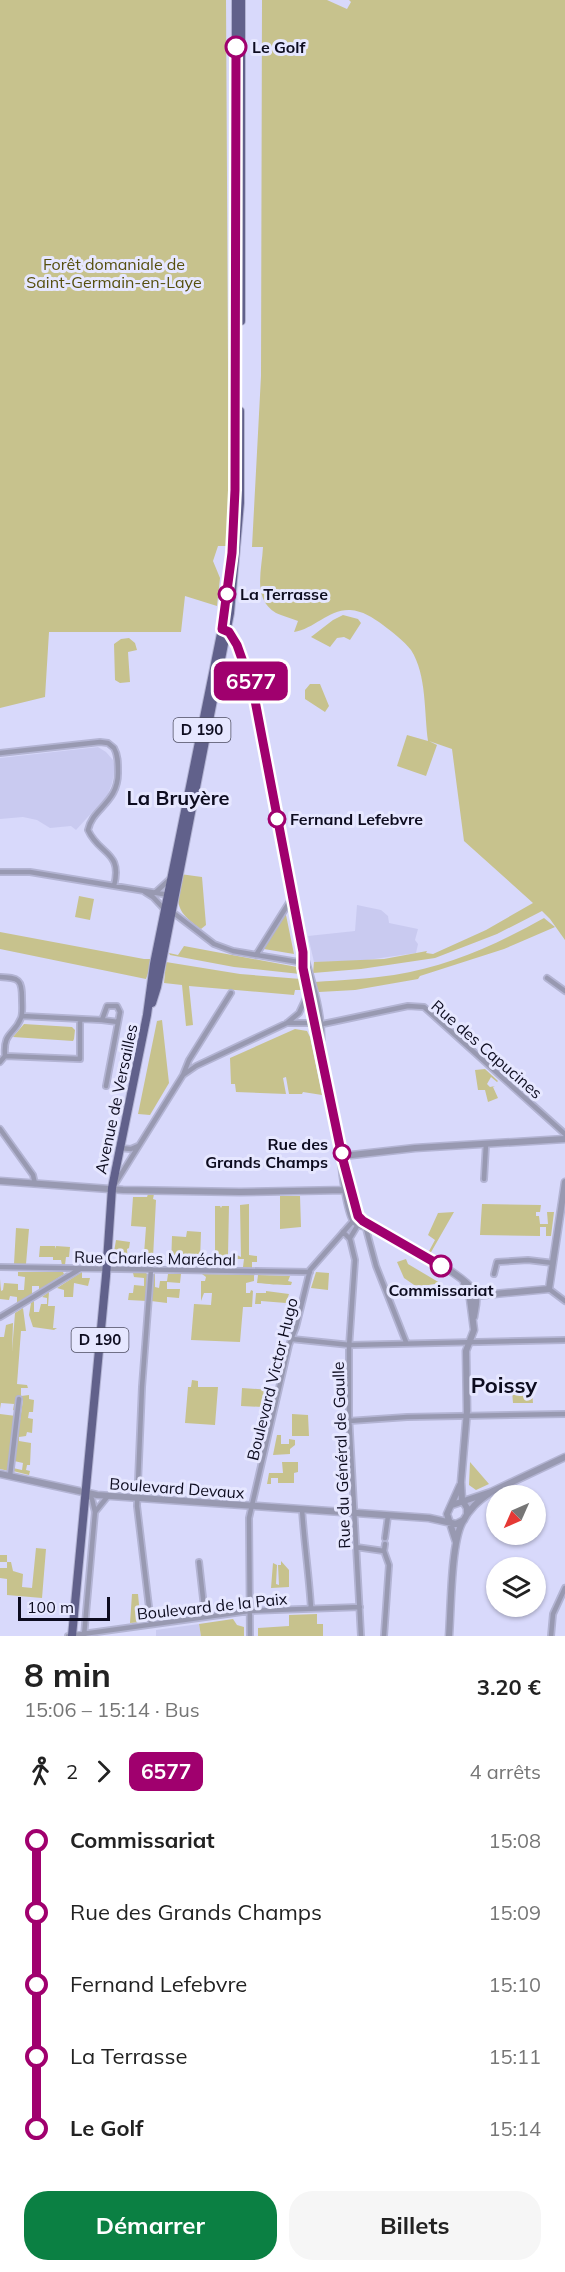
<!DOCTYPE html>
<html lang="fr">
<head>
<meta charset="utf-8">
<style>
  :root { --surface:#fff; --page:#f6f6f6; --text:#222; --muted:#767676; --accent:#0b8043 }
  body { margin:0; font-family:Mulish,sans-serif; background:var(--page); color:var(--text); height:100vh; display:flex; flex-direction:column; font-size:22px; white-space:nowrap }
  * { box-sizing:border-box; margin:0 }
  p { font-size:20px; color:var(--muted) }
  .icon { flex:none; width:33px; height:33px; fill:none; stroke:currentColor; stroke-width:2; stroke-linecap:round; stroke-linejoin:round }
  .map { position:relative; height:1636px; overflow:hidden }
  .panel { display:flex; flex-direction:column; background:var(--surface); flex:1 }
  .panel>* { flex:none }
  .badge { padding:0 12px; border-radius:9px; font-size:21px; line-height:39px }
  .needle { width:39px; rotate:225deg }
  .fabs { position:absolute; left:486px; top:1485px; display:grid; gap:12px }
  .fabs a { display:grid; place-items:center; width:60px; height:60px; border-radius:50%; background:var(--surface); box-shadow:0 2px 4px #0004; font-size:30px }
  .scale { position:absolute; left:18px; bottom:15px; width:92px; box-sizing:border-box; padding-left:6px; border:3px solid #0d0c1f; border-top:0; font-size:16px; line-height:21px; white-space:nowrap; color:#0d0c1f; -webkit-text-stroke:4px #e6e7ff; paint-order:stroke }
  .map>.badge { position:absolute; translate:-50% -50%; box-shadow:0 0 0 3px #fff }
  .legs { display:flex; align-items:center; gap:9px; height:66px; padding:0 24px; font-size:20px }
  .legs p { margin-inline-start:auto }
  .overview { display:flex; align-items:center; justify-content:space-between; height:102px; padding:0 24px }
  h1 { font-size:33px; font-weight:700; line-height:45px }
  .cta { display:flex; gap:12px; margin-top:auto; padding:12px 24px }
  .cta a { flex:1; height:69px; border-radius:24px; background:var(--accent); color:#fff; font-size:24px; font-weight:700; line-height:69px; text-align:center }
  .cta a+a { background:var(--page); color:var(--text) }
  ul { padding:0 24px; list-style:none }
  li { display:flex; align-items:center; gap:21px; height:72px; font-size:22px }
  li i { display:grid; place-items:center; width:9px; height:100%; margin:0 8px; background:currentColor }
  li i::after { content:''; width:15px; height:15px; margin:-8px; border:4px solid; border-radius:50%; background:var(--surface) }
  li p { margin-inline-start:auto }
  li:first-child i { background:linear-gradient(#0000 50%,currentColor 0) }
  li:last-child i { background:linear-gradient(currentColor 50%,#0000 0) }
  .map>svg:first-child { display:block }
  .built { fill:#c9caf0 }
  .green { fill:#c7c28d }
  .lines { fill:none; stroke-linecap:round; stroke-linejoin:round }
  .minor-casing { stroke:#b3b4d3; stroke-width:8 }
  .tertiary-casing { stroke:#b3b4d3; stroke-width:9 }
  .primary-casing { stroke:#b3b4d3; stroke-width:10 }
  .minor { stroke:#9899b1; stroke-width:4.5 }
  .tertiary { stroke:#9899b1; stroke-width:6 }
  .primary { stroke:#61618b; stroke-width:8 }
  .line-1-casing { stroke:#fff; stroke-width:14 }
  .line-1 { stroke:#a0006e; stroke-width:9 }
  .stop-1-dot { fill:#fff; stroke:#a0006e; stroke-width:3 }
  .labels { text-anchor:middle; stroke-width:6; stroke-linejoin:round; paint-order:stroke }
  .shield { fill:#e6e7ff; stroke:#4e4e62; stroke-width:1.5 }
  .shield-label { font-size:15px; font-weight:bold; fill:#0d0c1f }
  .stop-label { font-size:16px; font-weight:bold; fill:#0d0c1f; stroke:#e6e7ff; text-anchor:start }
  .park-label { font-size:16px; fill:#564f0e; stroke:#e6e7ff }
  .street-label { font-size:16px; fill:#0d0c1f; stroke:#e6e7ff }
  .quarter-label { font-size:20px; font-weight:bold; fill:#0d0c1f; stroke:#e6e7ff }
  .district-label { font-size:22px; font-weight:bold; fill:#0d0c1f; stroke:#e6e7ff }
</style>
</head>
<body>
<div class="map">
<svg width="565" height="1636" viewBox="0 0 565 1636">
  <rect width="100%" height="100%" fill="#d8d9fb"/>
  <!-- built -->
  <path class="built" d="M98,747L106,752L113,760L115,768L112,784L107,796L76,830L71,826L50,828L37,820L23,817L0,819V758Z
    M357,905L381,910L388,916L389,923L418,929L415,940L418,944L416,953L360,961L314,962L308,936L355,931Z
    M199,1624L201,1636H156V1630Z"/>
  <!-- green -->
  <path class="green" d="M0,0H226L229,546H218L213,561L220,578L217,606L185,596L181,632H49L45,697L0,708Z
    M262,0H327L347,9L351,2L349,0H565V940L550,919L542,911L497,934L435,958L361,969L313,973L314,962L384,959L427,951L426,953L433,954L486,930L533,903L464,841L452,749L429,741L437,745L426,776L397,766L407,735L428,741C424,713 427,675 411,650C404,641 392,632 383,625C372,617 363,611 350,610C329,609 314,629 294,632L298,621C291,618 282,616 276,613C252,599 262,570 263,547H252L261,376Z
    M343,615L358,619L361,623L350,640L344,637L337,638L330,647L311,637L333,620Z
    M129,638L135,643L137,650L128,652L130,682L120,683L115,680L114,644L121,639Z
    M228,664H236L243,696L238,697L237,693H233L232,690H227V698H221Z
    M310,684H320L329,706L325,712L305,699V690Z
    M180,874L202,877L206,925L201,929C175,911 176,904 180,874Z
    M79,896L94,899L90,920L75,917Z
    M284,914L286,915L294,954L264,949Z
    M544,918L555,927L504,949L420,976L418,979L355,990L319,992L315,982C341,980 368,979 394,975C447,967 498,944 544,918Z
    M0,932L144,959H153L146,979L0,949Z
    M184,946L297,967L300,974L234,967L170,955L169,953L178,955Z
    M166,962L240,974L301,979L302,990H295L294,995L189,986L193,1025L186,1026L182,985L164,983Z
    M162,1020L169,1083L150,1115L138,1114L157,1021Z
    M24,1024L72,1027L75,1030L74,1039L73,1041L13,1037Z
    M295,1029L307,1031L310,1037L322,1095L303,1092L302,1094H289L286,1077L283,1078L286,1094L236,1092L235,1084H231L230,1058Z
    M485,1069L498,1081L497,1082L491,1077L487,1084L490,1087L495,1086L493,1087L498,1098L488,1102L485,1090H478L475,1070Z
    M148,1194H154L153,1199L156,1200L153,1258H147V1254H144L146,1227L131,1226L133,1197H147Z
    M280,1196H300L301,1227L280,1229Z
    M249,1204V1255L257,1256V1262H252V1268L243,1267L244,1259H237V1255L241,1257L240,1205Z
    M482,1204L541,1205L540,1212H536V1216H539L540,1224H548L547,1212H554L551,1236H546V1227H540V1236L480,1235Z
    M215,1206H220L221,1208L222,1206H229L228,1255H235V1267H221V1256L215,1255Z
    M454,1212L430,1254L428,1253L435,1240L428,1235L438,1213Z
    M16,1228L29,1229L26,1264H14Z
    M187,1231L201,1232L200,1261H197L196,1267L171,1266L172,1236L186,1237Z
    M116,1240L130,1242L129,1248L127,1249L128,1266H116L113,1262L114,1259L122,1260L123,1253L114,1252Z
    M40,1246H55V1249L56,1246L70,1247L69,1257H66L65,1265H62L61,1260H53V1257H39Z
    M406,1259L408,1264L440,1283L417,1287L404,1278L397,1262Z
    M18,1272H63L64,1274L39,1290V1286H32V1295L17,1304V1297L10,1296L9,1300L0,1299V1279L1,1291L3,1290L4,1283L18,1284V1290H24L25,1277L18,1276Z
    M82,1272V1278H90L88,1286L74,1283L73,1297H68L67,1307L68,1297H64V1290L57,1288Z
    M316,1272L329,1273L328,1290L311,1288Z
    M133,1273H146L149,1276L147,1301L128,1300L129,1293H133L134,1285L144,1286V1278L134,1277Z
    M155,1273V1287L159,1288L160,1281H167L168,1274H181L180,1283L167,1282V1289H180L179,1298L167,1297V1303L151,1301L153,1276Z
    M202,1274L254,1275V1281L246,1283V1293H250L251,1290L253,1291L252,1307H243L240,1342L191,1340L194,1304L211,1305L212,1293H204L201,1301V1281H205L206,1277Z
    M258,1275L290,1276L288,1281L292,1282L291,1285C277,1285 269,1284 257,1283Z
    M266,1291L289,1294L286,1303L261,1301V1304H255L256,1293H266Z
    M49,1292L48,1306H55L53,1328H57L54,1330L33,1327L29,1315L31,1303L34,1301V1312H39L41,1304H47V1298L42,1297Z
    M23,1308L26,1331H21L17,1384L27,1385L28,1388H21V1396L29,1395V1399L34,1400L33,1412H29L28,1418L33,1419L32,1433L27,1432L26,1436L19,1437V1441L31,1443L30,1465H27L26,1470L30,1471L29,1475L13,1471V1468L22,1470L23,1463L14,1461L23,1400L19,1399L17,1411L13,1410L14,1404L1,1403L0,1409V1337H4L6,1325L13,1323L12,1352L15,1313Z
    M192,1380L198,1381V1387H218L215,1425L185,1423L188,1387H191Z
    M242,1388L272,1390L269,1404H263L262,1407L241,1406Z
    M532,1390L533,1403H513L512,1391Z
    M0,1414L16,1416L9,1471L0,1469Z
    M292,1414L308,1415L309,1436H292Z
    M277,1435H281V1444H289V1439L295,1440V1445L290,1449V1454L273,1455Z
    M282,1462H298V1472L294,1473V1483H278V1478H271V1484H267L269,1473H283Z
    M470,1462L489,1484L476,1490L469,1485Z
    M36,1548L46,1549L42,1598L7,1595V1579L0,1578V1568H7V1562H0V1555H7V1562H11L13,1571L23,1574L22,1587L32,1588Z
    M281,1561L289,1570V1587L271,1588L273,1563L277,1565L276,1584L279,1585L278,1565H281Z
    M132,1594H138L140,1615L145,1617L142,1622L130,1623Z
    M317,1614V1624H323V1636H258V1628L289,1626V1615Z
    M233,1619L237,1625L244,1627V1636H201L199,1624Z"/>
  <g class="lines">
    <!-- minor casing -->
    <g class="minor-casing">
      <path id="minor" d="M0,753L100,742L108,743L114,748C118,755 118,763 118,771C119,803 92,808 88,830C99,855 123,851 114,886
        M0,872H30L169,895
        M145,892L153,897L166,911L175,914L214,944L233,951L304,963
        M156,892L169,880
        M256,955L292,898
        M0,977C19,978 22,979 22,999C22,1005 23,1013 21,1018C14,1036 3,1031 5,1056
        M547,978L565,991
        M22,1016L102,1020L107,1006H117L120,1012L106,1086
        M102,1020L118,1022
        M287,1023H315
        M318,1025L408,1006L424,1007L565,1134
        M0,1062L5,1056L80,1059V1019
        M183,1075L189,1060L231,993
        M0,1129L33,1175L35,1184
        M120,1148L131,1149L138,1146
        M484,1179L486,1144
        M115,1184L183,1075L196,1066L287,1023L299,1013L307,996
        M365,1225L376,1266L406,1342
        M343,1232L350,1239L355,1260L349,1347V1416L361,1636
        M350,1238L359,1223
        M0,1267L310,1272
        M494,1274L497,1262L528,1260L553,1263
        M549,1289L565,1301
        M0,1317L80,1269
        M292,1339L350,1345L565,1340
        M349,1421L407,1417L565,1414
        M10,1476L19,1399
        M302,1509C304,1542 309,1575 311,1608
        M95,1512L108,1496
        M385,1538L388,1516
        M356,1547L384,1551
        M199,1562L205,1616
        M151,1624L137,1506L142,1387L151,1269
        M68,1636L249,1611L360,1607
        M84,1636L95,1512L92,1499L85,1492
        M250,1636L249,1518L289,1345L296,1327L310,1270L354,1220
        M384,1636L389,1565L384,1551L385,1544
        M551,1636L553,1614L565,1588"/>
    </g>
    <!-- tertiary casing -->
    <g class="tertiary-casing">
      <path id="tertiary" d="M226,630C241,642 248,671 253,690L299,937C307,969 322,1007 321,1040
        M303,952C303,982 311,1016 321,1045L343,1158L358,1216L363,1221C385,1233 463,1273 473,1290C479,1299 475,1308 474,1317
        M343,1156L415,1148L565,1139
        M342,1161C341,1171 348,1212 353,1220C356,1226 364,1226 370,1227
        M0,1181L123,1190L240,1192L346,1190L353,1196
        M464,1283L470,1299L474,1330L466,1351L467,1411L461,1482L462,1500L467,1508V1514
        M473,1296L549,1289L565,1182
        M0,1474L97,1495L429,1518L456,1524L464,1520
        M452,1505L491,1492L565,1457
        M456,1542L447,1514L460,1485
        M449,1636C451,1609 451,1544 462,1523C469,1509 478,1501 491,1492"/>
    </g>
    <!-- primary casing -->
    <g class="primary-casing">
      <path id="primary" d="M241,321V0
        M152,1003L157,987L230,613L240,503V411
        M72,1636L106,1276L112,1188L147,1015L154,964L224,619L232,553L235,477L236,0"/>
    </g>
    <!-- minor -->
    <use href="#minor" class="minor"/>
    <!-- tertiary -->
    <use href="#tertiary" class="tertiary"/>
    <!-- primary -->
    <use href="#primary" class="primary"/>
  </g>
  <g class="lines">
    <!-- line-1 casing -->
    <g class="line-1-casing">
      <path id="line-1" d="M236,47L235,490L232,553L222,629L229,632L237,645L253,690L303,952V968L342,1156L358,1216L363,1221L441,1266"/>
    </g>
    <!-- line-1 -->
    <use href="#line-1" class="line-1"/>
  </g>
  <!-- markers -->
  <g class="stop-1-dot">
    <circle cx="236" cy="47" r="10"/>
    <circle cx="227" cy="594" r="8"/>
    <circle cx="277" cy="819" r="8"/>
    <circle cx="342" cy="1153" r="8"/>
    <circle cx="441" cy="1266" r="10"/>
  </g>
  <g class="labels">
    <!-- shield labels -->
    <g class="shield">
      <rect x="173.5" y="718" width="57" height="24" rx="4.5"/>
      <rect x="71.5" y="1328" width="57" height="24" rx="4.5"/>
    </g>
    <g class="shield-label">
      <text x="202" y="735">D 190</text>
      <text x="100" y="1345">D 190</text>
    </g>
    <!-- stop labels -->
    <g class="stop-label">
      <text x="252" y="53">Le Golf</text>
      <text x="240" y="600">La Terrasse</text>
      <text x="290" y="825">Fernand Lefebvre</text>
      <text x="328" y="1150" text-anchor="end">Rue des<tspan x="328" dy="18">Grands Champs</tspan></text>
      <text x="441" y="1296" text-anchor="middle">Commissariat</text>
    </g>
    <!-- park labels -->
    <g class="park-label">
      <text x="114" y="270">Forêt domaniale de<tspan x="114" dy="18">Saint-Germain-en-Laye</tspan></text>
    </g>
    <!-- street labels -->
    <g class="street-label">
      <text transform="translate(487 1049) rotate(41)" y="6">Rue des Capucines</text>
      <text transform="translate(116 1099) rotate(-78)" y="6">Avenue de Versailles</text>
      <text transform="translate(155 1258) rotate(1)" y="6">Rue Charles Maréchal</text>
      <text transform="translate(272 1379) rotate(-76)" y="6">Boulevard Victor Hugo</text>
      <text transform="translate(341 1455) rotate(-92)" y="6">Rue du Général de Gaulle</text>
      <text transform="translate(177 1488) rotate(4)" y="6">Boulevard Devaux</text>
      <text transform="translate(212 1606) rotate(-6)" y="6">Boulevard de la Paix</text>
    </g>
    <!-- quarter labels -->
    <g class="quarter-label">
      <text x="178" y="805">La Bruyère</text>
    </g>
    <!-- district labels -->
    <g class="district-label">
      <text x="504" y="1393">Poissy</text>
    </g>
  </g>
</svg>
<div class="fabs">
<a><svg class="needle" viewBox="-14 -14 28 28"><path d="M0-13l5 13h-10z" fill="#e53935"/><path d="M0 13l5-13h-10z" fill="#767676"/></svg></a>
<a><svg class="icon" aria-label="layers" viewBox="0 0 24 24"><path d="M12 4l9 5-9 5-9-5zM3 14l9 5 9-5"/></svg></a>
</div>
<div class="scale">100 m</div>
<b class="badge" style="left:251px;top:681px;background:#a0006e;color:#fff">6577</b>
</div>
<section class="panel">
<div class="overview"><div><h1>8 min</h1><p>15:06 – 15:14 · Bus</p></div><b>3.20 €</b></div>
<div class="legs"><svg class="icon" aria-label="walk" viewBox="0 0 24 24"><circle cx="13" cy="4" r="2"/><path d="M13 8l-2 6 4 7M11 14l-3 7M7 12l3-4h3l4 4"/></svg>2<svg class="icon" aria-label="forward" viewBox="0 0 24 24"><path d="M9 5l7 7-7 7"/></svg><b class="badge" style="background:#a0006e;color:#fff">6577</b><p>4 arrêts</p></div>
<ul>
<li><i style="color:#a0006e"></i><b>Commissariat</b><p>15:08</p></li>
<li><i style="color:#a0006e"></i><span>Rue des Grands Champs</span><p>15:09</p></li>
<li><i style="color:#a0006e"></i><span>Fernand Lefebvre</span><p>15:10</p></li>
<li><i style="color:#a0006e"></i><span>La Terrasse</span><p>15:11</p></li>
<li><i style="color:#a0006e"></i><b>Le Golf</b><p>15:14</p></li>
</ul>
<div class="cta"><a>Démarrer</a><a>Billets</a></div>
</section>
</body>
</html>
